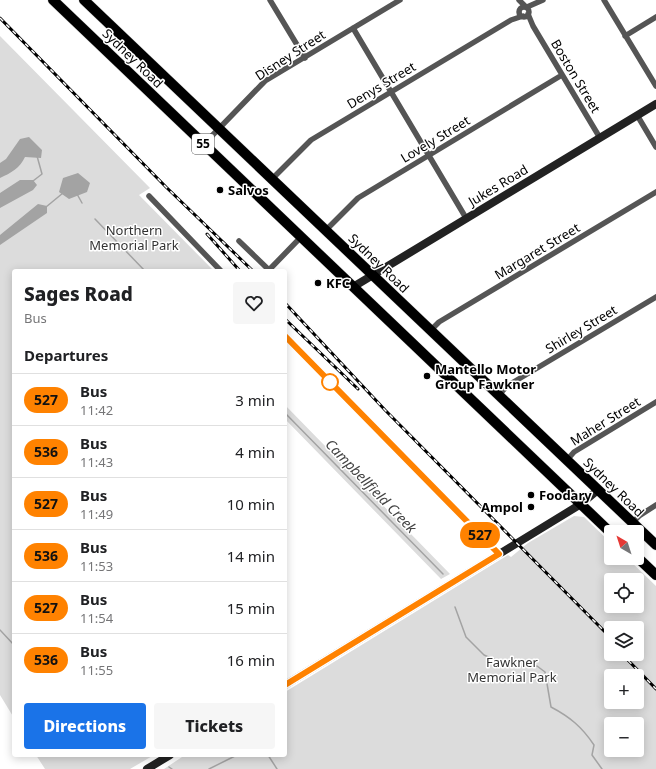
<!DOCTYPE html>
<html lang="en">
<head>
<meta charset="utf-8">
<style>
  :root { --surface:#fff; --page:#f6f6f6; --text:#202124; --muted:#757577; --line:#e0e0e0; --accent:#1a73e8 }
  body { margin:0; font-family:"Noto Sans",sans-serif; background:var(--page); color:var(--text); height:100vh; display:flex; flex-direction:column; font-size:15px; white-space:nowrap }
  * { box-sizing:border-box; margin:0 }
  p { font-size:13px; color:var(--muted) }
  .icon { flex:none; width:22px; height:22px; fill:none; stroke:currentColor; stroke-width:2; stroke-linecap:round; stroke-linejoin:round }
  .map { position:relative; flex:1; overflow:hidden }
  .side { position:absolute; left:12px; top:269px; width:275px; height:488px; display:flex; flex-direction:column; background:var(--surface); border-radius:4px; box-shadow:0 2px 10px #0003 }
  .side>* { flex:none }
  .badge { padding:0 8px; border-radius:13px; font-size:14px; line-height:26px }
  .needle { width:26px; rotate:321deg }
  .tools { position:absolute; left:604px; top:525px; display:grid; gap:8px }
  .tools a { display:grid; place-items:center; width:40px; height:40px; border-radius:4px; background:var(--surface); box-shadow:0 2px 10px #0003; font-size:20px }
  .map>.badge { position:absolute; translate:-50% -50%; box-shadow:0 0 0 2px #fff }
  h2 { padding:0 12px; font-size:15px; line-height:36px }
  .round { display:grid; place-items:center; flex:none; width:42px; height:42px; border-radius:4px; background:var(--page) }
  .head { display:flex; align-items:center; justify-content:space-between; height:68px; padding:0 12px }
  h1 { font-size:19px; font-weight:800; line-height:30px }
  .primary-button { display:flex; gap:8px; margin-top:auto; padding:8px 12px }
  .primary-button a { flex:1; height:46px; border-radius:4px; background:var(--accent); color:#fff; font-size:16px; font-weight:800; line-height:46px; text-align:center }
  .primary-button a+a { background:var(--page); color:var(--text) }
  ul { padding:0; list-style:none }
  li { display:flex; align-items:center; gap:12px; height:52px; padding:0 12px; border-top:1px solid var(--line) }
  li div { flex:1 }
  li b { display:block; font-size:15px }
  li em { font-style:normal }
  li .badge { min-width:44px; font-weight:700; text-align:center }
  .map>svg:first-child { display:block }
  .green { fill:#dcdcdc; fill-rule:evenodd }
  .water { fill:#a3a3a3 }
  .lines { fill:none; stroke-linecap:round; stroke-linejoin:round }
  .stream { stroke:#a3a3a3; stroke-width:1.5 }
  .highway-casing { stroke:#dbdbdb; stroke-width:11 }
  .street { stroke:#555; stroke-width:5.5 }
  .secondary { stroke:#222; stroke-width:8 }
  .highway { stroke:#000; stroke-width:10 }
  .rail-casing { stroke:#000; stroke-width:3 }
  .rail { stroke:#fff; stroke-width:1.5; stroke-dasharray:4.5; stroke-linecap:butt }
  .line-casing { stroke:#fff; stroke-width:9 }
  .line { stroke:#ff8200; stroke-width:6 }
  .poi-dot { fill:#000; stroke:#fff; stroke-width:1.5 }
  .stop-dot { fill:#fff; stroke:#ff8200; stroke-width:2 }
  .labels { text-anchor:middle; stroke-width:3; stroke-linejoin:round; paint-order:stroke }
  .shield { fill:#fff; stroke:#4c4c4c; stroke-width:1 }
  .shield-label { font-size:12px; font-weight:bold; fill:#000 }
  .street-label { font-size:13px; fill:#000; stroke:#fff }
  .poi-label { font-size:13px; font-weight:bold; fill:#000; stroke:#fff; text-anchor:start }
  .park-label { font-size:13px; fill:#333; stroke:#fff }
  .water-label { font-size:14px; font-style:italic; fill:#444; stroke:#fff }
</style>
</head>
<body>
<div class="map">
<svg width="656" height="769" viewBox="0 0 656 769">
  <rect width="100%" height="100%" fill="#fff"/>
  <!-- green -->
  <path class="green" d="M0,36L150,188L139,195L214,271H14V718L0,695Z
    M285,405L450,574L441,579L285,419Z
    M574,516L584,517L611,543V558H627L656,586V769H164L185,755H285V692L508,555L511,557L528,543ZM611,580H637V606H611ZM611,628H637V654H611ZM611,676H637V702H611ZM611,724H637V750H611Z
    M36,755H154L130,769H45Z"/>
  <!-- water -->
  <path class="water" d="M29,137L42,150L41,158L25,157C20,168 11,173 0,178V163L6,159L20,139Z
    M78,173L90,183L87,192L69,199L59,192L63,178Z
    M20,180H33L37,185L33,190L0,208V193Z
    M38,204L47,206V213L0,245V235Z"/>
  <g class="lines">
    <!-- stream -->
    <path class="stream" d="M33,181L42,174L37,156
      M77,194L82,203
      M46,207L63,193
      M95,219L145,271
      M285,413L443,574
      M455,607L466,637L484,655L511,667L537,666L545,672L551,707C570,717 582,727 594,745L592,755L602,769
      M0,630L14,645
      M268,755L277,769
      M169,767L172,769
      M209,769L237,755"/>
    <!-- highway casing -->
    <g class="highway-casing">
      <path id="highway" d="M53,0L611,533
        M84,0L656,545
        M637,557L656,575"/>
    </g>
    <!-- street -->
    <path class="street" d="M270,0L305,58
      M519,0L526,7
      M604,0L656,86
      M527,7L543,0
      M519 12a5 5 0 1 1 10 0a5 5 0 1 1-10 0Z
      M528,14L533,26L600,138
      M353,28L466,218
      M625,36L656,17
      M637,115L656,147
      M204,144L265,81L400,0
      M272,179L311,140L511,20L523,16
      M149,196L221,271
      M326,230L358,198L562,75
      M239,241L269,270L301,237
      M431,330L439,322L656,192
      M285,336L499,554
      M499,395L507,386L656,297
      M567,460L574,452L656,402
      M632,523L639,516L656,505"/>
    <!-- secondary -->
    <path class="secondary" d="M353,287L656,104
      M285,685L581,504L598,490
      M147,769L170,755"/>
    <!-- highway -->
    <use href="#highway" class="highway"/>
    <!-- rail casing -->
    <g class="rail-casing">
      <path id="rail" d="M0,18L166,187L253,271
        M207,234L240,271
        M285,303L385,410L611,638
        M285,319L358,389
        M622,654L656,689"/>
    </g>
    <!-- rail -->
    <use href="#rail" class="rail"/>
  </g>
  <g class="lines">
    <!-- line casing -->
    <g class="line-casing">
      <path id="line" d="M285,336L499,554L285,685"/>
    </g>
    <!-- line -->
    <use href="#line" class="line"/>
  </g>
  <!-- markers -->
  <g class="poi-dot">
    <circle cx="220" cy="190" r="4"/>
    <circle cx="318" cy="283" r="4"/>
    <circle cx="427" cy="376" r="4"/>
    <circle cx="531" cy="495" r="4"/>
    <circle cx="531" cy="507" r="4"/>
  </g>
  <circle class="stop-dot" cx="330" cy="382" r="8"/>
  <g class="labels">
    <!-- shield labels -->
    <rect class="shield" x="192" y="134" width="22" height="20" rx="3"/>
    <g class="shield-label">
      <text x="203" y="148">55</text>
    </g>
    <!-- street labels -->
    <g class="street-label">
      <text transform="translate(290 55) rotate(-33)" y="5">Disney Street</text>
      <text transform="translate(133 58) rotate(44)" y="5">Sydney Road</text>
      <text transform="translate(576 76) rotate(59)" y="5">Boston Street</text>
      <text transform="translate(381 85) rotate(-31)" y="5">Denys Street</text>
      <text transform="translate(435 139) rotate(-31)" y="5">Lovely Street</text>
      <text transform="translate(498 185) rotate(-31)" y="5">Jukes Road</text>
      <text transform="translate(537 251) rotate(-31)" y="5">Margaret Street</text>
      <text transform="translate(379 263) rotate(44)" y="5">Sydney Road</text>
      <text transform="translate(581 329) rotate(-31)" y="5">Shirley Street</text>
      <text transform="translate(605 421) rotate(-32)" y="5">Maher Street</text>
      <text transform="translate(614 487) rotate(44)" y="5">Sydney Road</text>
    </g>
    <!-- poi labels -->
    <g class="poi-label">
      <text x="228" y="195">Salvos</text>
      <text x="326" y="288">KFC</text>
      <text x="435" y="374">Mantello Motor<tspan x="435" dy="15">Group Fawkner</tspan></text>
      <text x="539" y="500">Foodary</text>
      <text x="523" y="512" text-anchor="end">Ampol</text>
    </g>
    <!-- park labels -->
    <g class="park-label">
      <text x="134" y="235">Northern<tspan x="134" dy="15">Memorial Park</tspan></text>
      <text x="512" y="667">Fawkner<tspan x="512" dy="15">Memorial Park</tspan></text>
    </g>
    <!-- water labels -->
    <g class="water-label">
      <text transform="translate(371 486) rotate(46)" y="5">Campbellfield Creek</text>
    </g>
  </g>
</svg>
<div class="tools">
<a><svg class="needle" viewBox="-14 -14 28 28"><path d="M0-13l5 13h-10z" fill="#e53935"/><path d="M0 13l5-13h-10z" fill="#757577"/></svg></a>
<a><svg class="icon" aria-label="locate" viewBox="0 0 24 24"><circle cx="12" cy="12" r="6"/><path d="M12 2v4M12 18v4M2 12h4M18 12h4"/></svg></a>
<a><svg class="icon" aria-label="layers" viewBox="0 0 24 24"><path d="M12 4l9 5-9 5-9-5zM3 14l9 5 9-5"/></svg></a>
<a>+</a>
<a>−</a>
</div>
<b class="badge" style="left:480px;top:535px;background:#ff8200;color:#111">527</b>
<section class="side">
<div class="head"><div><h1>Sages Road</h1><p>Bus</p></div><a class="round"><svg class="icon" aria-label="heart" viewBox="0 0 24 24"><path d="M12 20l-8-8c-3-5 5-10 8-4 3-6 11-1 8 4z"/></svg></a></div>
<h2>Departures</h2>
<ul>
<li><span class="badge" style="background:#ff8200;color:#111">527</span><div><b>Bus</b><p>11:42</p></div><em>3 min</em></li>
<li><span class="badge" style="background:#ff8200;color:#111">536</span><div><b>Bus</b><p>11:43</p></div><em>4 min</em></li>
<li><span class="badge" style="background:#ff8200;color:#111">527</span><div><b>Bus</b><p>11:49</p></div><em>10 min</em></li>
<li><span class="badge" style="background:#ff8200;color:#111">536</span><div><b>Bus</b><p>11:53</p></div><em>14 min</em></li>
<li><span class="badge" style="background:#ff8200;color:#111">527</span><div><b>Bus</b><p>11:54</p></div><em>15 min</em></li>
<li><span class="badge" style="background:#ff8200;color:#111">536</span><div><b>Bus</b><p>11:55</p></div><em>16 min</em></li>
</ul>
<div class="primary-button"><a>Directions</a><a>Tickets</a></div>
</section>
</div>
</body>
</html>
